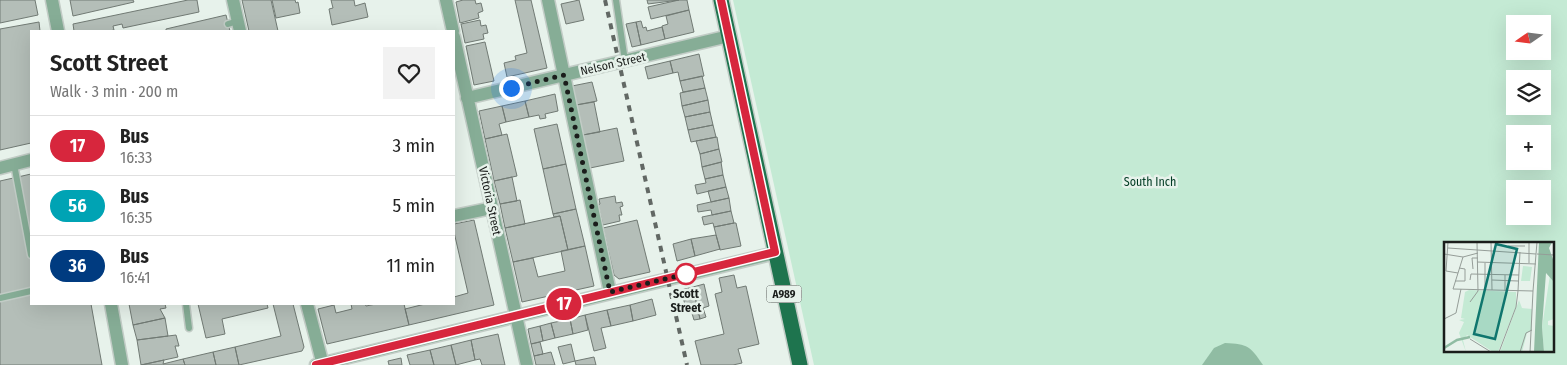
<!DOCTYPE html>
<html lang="en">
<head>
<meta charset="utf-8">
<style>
  :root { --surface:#fff; --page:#f2f2f2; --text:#222; --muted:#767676; --line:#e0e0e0 }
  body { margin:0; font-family:"Fira Sans Condensed",sans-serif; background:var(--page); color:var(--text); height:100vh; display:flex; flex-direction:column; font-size:19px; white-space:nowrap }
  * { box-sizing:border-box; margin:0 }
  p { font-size:16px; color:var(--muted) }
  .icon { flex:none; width:28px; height:28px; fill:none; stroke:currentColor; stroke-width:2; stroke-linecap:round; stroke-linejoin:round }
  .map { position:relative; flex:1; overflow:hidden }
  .sheet { position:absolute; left:30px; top:30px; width:425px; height:275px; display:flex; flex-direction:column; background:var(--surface); border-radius:0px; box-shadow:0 5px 20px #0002 }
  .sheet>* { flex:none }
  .badge { padding:0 10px; border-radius:16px; font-size:18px; line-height:32px }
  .needle { width:32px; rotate:256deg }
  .tools { position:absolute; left:1506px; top:15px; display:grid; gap:10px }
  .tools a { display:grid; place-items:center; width:45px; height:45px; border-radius:0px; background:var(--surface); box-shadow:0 5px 20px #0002; font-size:25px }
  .you { position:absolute; width:25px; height:25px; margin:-12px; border:4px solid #fff; border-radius:50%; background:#1a73e8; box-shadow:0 0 0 8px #1a73e833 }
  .map>.badge { position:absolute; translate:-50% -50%; box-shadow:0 0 0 2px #fff }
  .round { display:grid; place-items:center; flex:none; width:52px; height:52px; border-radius:0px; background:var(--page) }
  .overview { display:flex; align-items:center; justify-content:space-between; height:85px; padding:0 20px }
  h1 { font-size:24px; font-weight:600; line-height:38px }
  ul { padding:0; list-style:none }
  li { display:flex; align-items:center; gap:15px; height:60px; padding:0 20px; border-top:1px solid var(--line) }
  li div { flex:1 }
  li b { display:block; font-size:19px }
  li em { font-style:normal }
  li .badge { min-width:55px; font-weight:700; text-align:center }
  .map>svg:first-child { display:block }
  .green { fill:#c4ead4; fill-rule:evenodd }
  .water { fill:#90bca3 }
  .building { fill:#b4beb8; stroke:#717a74 }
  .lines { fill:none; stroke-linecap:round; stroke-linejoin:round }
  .lane-casing { stroke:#c2ccc6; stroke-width:9 }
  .street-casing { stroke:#c2ccc6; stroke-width:15 }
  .primary-casing { stroke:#c2ccc6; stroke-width:18 }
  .lane { stroke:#86ad96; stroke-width:6 }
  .street { stroke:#86ad96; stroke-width:12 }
  .primary { stroke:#1e744e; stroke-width:15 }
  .rail { stroke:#626864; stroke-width:4; stroke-dasharray:6 6; stroke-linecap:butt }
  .line-casing { stroke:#fff; stroke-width:11 }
  .line { stroke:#d7263d; stroke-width:8 }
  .walk { stroke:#1a1d1b; stroke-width:5; stroke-dasharray:0 9 }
  .stop-dot { fill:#fff; stroke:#d7263d; stroke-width:2.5 }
  .labels { text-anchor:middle; stroke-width:5; stroke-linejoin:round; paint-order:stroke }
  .shield { fill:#e7f2eb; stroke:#585d59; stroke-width:1 }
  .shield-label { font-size:11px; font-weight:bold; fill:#1a1d1b }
  .street-label { font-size:12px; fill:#1a1d1b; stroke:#e7f2eb }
  .park-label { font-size:12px; fill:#003b23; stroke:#e7f2eb }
  .stop-label { font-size:12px; font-weight:bold; fill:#1a1d1b; stroke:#e7f2eb }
  .inset-river { fill:none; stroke:#90bca3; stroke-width:2.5 }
  .inset-road { fill:none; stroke:#959d98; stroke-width:1 }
  .view { fill:#0f766e; fill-opacity:0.15; stroke:#0f766e; stroke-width:2.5 }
  .inset-edge { fill:none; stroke:#1a1d1b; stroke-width:2.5 }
</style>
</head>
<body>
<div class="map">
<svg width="1567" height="365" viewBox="0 0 1567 365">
  <rect width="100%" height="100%" fill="#e7f2eb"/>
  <!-- green -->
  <path class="green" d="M733,0H1567V365H814ZM1515,24H1542V51H1515ZM1515,79H1542V106H1515ZM1515,134H1542V161H1515ZM1515,189H1542V216H1515ZM1446,244H1553V351H1446Z"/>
  <!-- water -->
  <path class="water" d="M1225,343C1248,344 1250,346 1263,365H1202L1214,348Z"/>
  <!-- building -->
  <path class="building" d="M0,0H35L38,15L0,23Z
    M70,0H133L134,2L73,16Z
    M188,0H197L199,12L123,28L122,24L113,26L114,30L109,31H74L73,24Z
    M242,0H271L278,31H249Z
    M272,0H295L296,3L298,2L300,13L276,18Z
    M331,0H354L355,6L365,3L368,17L332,25L329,9L333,8Z
    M463,0H475L476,4L481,3L483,11L478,13L479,18L460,23L456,2Z
    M515,0H531L547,68L507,77L504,63L516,60L515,56L527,53Z
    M579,0L584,20L566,24L561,4Z
    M647,0H679L648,4Z
    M679,0H687L689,10L651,19L648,7Z
    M689,10L694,32L665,39L662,26L668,24L666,16Z
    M226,15L230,31H166V29Z
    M480,20L481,26L486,25L488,33L483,34L484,39L465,43L461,24Z
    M641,21L643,28L646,27L647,31L662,27L665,39L641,45L636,22Z
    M39,22L40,31H31V143L0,150V29Z
    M636,22L641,45L632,47L626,24Z
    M485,42L494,81L474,85L466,46Z
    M699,54L704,76L680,81L678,72L673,73L670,61Z
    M670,61L673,73L648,79L645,67Z
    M702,76L705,88L683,92L680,81Z
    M592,82L597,101L576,105L572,86Z
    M705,88L708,100L682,106L680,93Z
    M555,94L558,111L545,114L546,118L540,119L539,115L529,117L525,101Z
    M708,100L710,112L685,117L682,106Z
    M525,101L529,117L506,122L502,106Z
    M594,102L600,132L583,135L576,105Z
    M502,106L506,122L499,124L502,135L485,139L479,111Z
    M710,112L713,125L688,130L685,117Z
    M557,124L566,164L543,169L534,129Z
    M713,125L716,137L691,142L688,130Z
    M617,128L624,161L590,168L583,135Z
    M507,134L517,176L494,181L485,139Z
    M717,137L719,149L700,154L696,141Z
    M719,149L722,162L702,167L700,154Z
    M721,162L723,175L705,179L702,167Z
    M566,164L576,209L553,214L543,169Z
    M31,174V304H91L102,365H0V181Z
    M723,175L726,187L697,194L695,185L706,183L705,179Z
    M512,177L517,201L500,204L494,181Z
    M726,187L729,198L711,202L708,191Z
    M615,196L616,203L622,202L623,206L620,207L622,215H619L620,221L603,225L598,205L600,204L599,199Z
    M729,198L731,211L712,215L711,210L698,212L697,205Z
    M520,200L525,224L505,228L500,204Z
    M576,209L585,246L568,250L560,216L554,217L553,214Z
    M731,211L734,223L714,227L713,223L704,225L702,217Z
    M560,216L568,250L513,262L505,228Z
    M474,220L494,305L409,325L405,309L425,304H454V297L468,293L454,232V224Z
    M637,220L650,272L619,279L614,275L603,228Z
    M734,223H736L741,246L720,250L714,227Z
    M716,235L720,249L695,256L691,239Z
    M691,239L695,256L677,261L673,244Z
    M585,246L594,286L522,302L513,262L533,258L538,277L565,271L561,251Z
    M734,275L737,288L746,286L759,344L738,349L742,363L733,365H701L695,341L724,334L715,294L722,292L719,278Z
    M704,284L709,306L703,308L706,317L700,319L693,287Z
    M693,287L700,319L694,320L691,310L687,312L681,290Z
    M652,299L656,315L633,321L630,305Z
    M129,304H165L166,308L160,309L165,318L133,325Z
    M198,304H267L268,308L222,319L225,334L206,338Z
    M273,304H293L304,347L302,351L239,365L235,347L281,336Z
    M351,304H365L366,306L376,304H404L409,325L327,344L318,309L334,305L336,313L352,309Z
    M630,305L633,321L611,326L607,310Z
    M607,310L611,326L601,328L606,348L594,351L585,315Z
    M585,315L588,330L573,334L570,319Z
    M165,318L168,336L137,340L133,325Z
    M570,319L573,334L555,338L551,323Z
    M551,323L555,338L543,341L540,326Z
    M540,326L543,341L531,344L528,329Z
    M498,334L505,365H482L480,359L475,360L471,340Z
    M176,335L179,346H175L178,357L141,365L137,340Z
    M471,340L475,360L456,365L451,345Z
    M540,342L543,354L534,356L531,344Z
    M571,344L575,361L563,364L558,347Z
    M451,345L456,365H434L430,350Z
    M235,347L239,365H216L213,352Z
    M430,350L434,365H410L407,355Z
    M213,352L216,365H185L183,359Z
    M551,352L555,365H536L534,356Z
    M594,357L596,365H576L575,361Z
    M401,358L402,365H389L388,361Z
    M183,359L185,365H141L164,360L163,364Z"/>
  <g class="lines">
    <!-- lane casing -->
    <g class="lane-casing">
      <path id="lane" d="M616,0L625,61
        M228,24L238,21
        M14,164L31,255
        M0,298L31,291
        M186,304L189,328"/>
    </g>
    <!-- street casing -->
    <g class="street-casing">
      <path id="street" d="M52,0L58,31
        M233,0L240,31
        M446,0L453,31
        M548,0L610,292
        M454,37L527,365
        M467,98L729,36
        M0,168L31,160
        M454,216L492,208
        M111,304L122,365
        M307,304L323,365
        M316,365L775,253"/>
    </g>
    <!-- primary casing -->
    <g class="primary-casing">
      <path id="primary" d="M721,0L800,365"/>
    </g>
    <!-- lane -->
    <use href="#lane" class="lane"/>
    <!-- street -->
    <use href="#street" class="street"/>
    <!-- primary -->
    <use href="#primary" class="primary"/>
    <!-- rail -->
    <path class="rail" d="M605,0L687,365"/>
  </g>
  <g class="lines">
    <!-- line casing -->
    <g class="line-casing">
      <path id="line" d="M316,365L775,252L721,0"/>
    </g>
    <!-- line -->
    <use href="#line" class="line"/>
    <!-- walk -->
    <path class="walk" d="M511,88L564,75L610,292L695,272L686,274"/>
  </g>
  <!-- markers -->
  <circle class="stop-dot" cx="686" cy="274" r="10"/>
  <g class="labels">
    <!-- shield labels -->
    <rect class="shield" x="766.5" y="285.5" width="35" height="17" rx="4"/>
    <g class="shield-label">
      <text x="784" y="298">A989</text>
    </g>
    <!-- street labels -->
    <g class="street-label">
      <text transform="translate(613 64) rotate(-13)" y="4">Nelson Street</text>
      <text transform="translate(490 201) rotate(78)" y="4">Victoria Street</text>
    </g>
    <!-- park labels -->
    <g class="park-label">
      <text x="1150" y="186">South Inch</text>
    </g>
    <!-- stop labels -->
    <g class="stop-label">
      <text x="686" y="298">Scott<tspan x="686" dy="14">Street</tspan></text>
    </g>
  </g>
  <!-- overview -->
  <g transform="translate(1444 242)">
    <rect width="110" height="110" fill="#e7f2eb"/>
    <path d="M79,24L88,25L86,39H77ZM106,33L110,40V77L104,79V83L110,84V110H100L98,85ZM25,48L72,50V65L54,110H49L23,93L19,98L22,110L15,91L20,80L15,78L21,77L17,76L21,50ZM75,58L78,66L88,67V88L83,91L78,110H56Z" fill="#c4ead4"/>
    <path d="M95,0H108L105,6L110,20V40L102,31L98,85L100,110H90Z" fill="#90bca3"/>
    <path class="inset-river" d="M0,106L13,98L26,95"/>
    <path class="inset-road" d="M4,0L2,29L14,31L9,47L89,49L93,0M47,0L48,48M64,4H81M4,6L92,12M0,12L19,15M93,12L110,13M33,20L92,22M85,21V0M29,27L28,16H34M14,31L19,15L34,11M26,38L27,32L75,33M48,38L74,39M11,39H21V27L15,26M41,48V21M61,49V33M74,49L76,10M26,60L34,49L33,0M0,77L12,71L17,47M26,97L47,110M55,110L72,65L74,49M76,110L82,91L88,88M86,110L89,49"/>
    <path class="view" d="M52,2L73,7L51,97L30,92Z"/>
    <rect width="110" height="110" class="inset-edge"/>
  </g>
</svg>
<div class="tools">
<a><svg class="needle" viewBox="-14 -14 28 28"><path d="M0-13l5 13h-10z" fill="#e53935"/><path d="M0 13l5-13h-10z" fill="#767676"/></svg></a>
<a><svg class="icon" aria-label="layers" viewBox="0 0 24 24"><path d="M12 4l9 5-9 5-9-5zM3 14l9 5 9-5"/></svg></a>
<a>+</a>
<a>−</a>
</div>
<div class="you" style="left:511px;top:88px"></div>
<b class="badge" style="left:564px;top:304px;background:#d7263d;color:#fff">17</b>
<section class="sheet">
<div class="overview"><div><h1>Scott Street</h1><p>Walk · 3 min · 200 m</p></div><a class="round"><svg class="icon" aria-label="heart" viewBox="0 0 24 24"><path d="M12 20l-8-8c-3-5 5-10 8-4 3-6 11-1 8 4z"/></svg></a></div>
<ul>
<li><span class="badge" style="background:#d7263d;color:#fff">17</span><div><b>Bus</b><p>16:33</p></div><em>3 min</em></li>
<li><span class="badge" style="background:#00a3b4;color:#fff">56</span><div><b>Bus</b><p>16:35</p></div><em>5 min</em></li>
<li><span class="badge" style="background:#003b80;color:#fff">36</span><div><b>Bus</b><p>16:41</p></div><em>11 min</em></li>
</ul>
</section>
</div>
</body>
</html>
